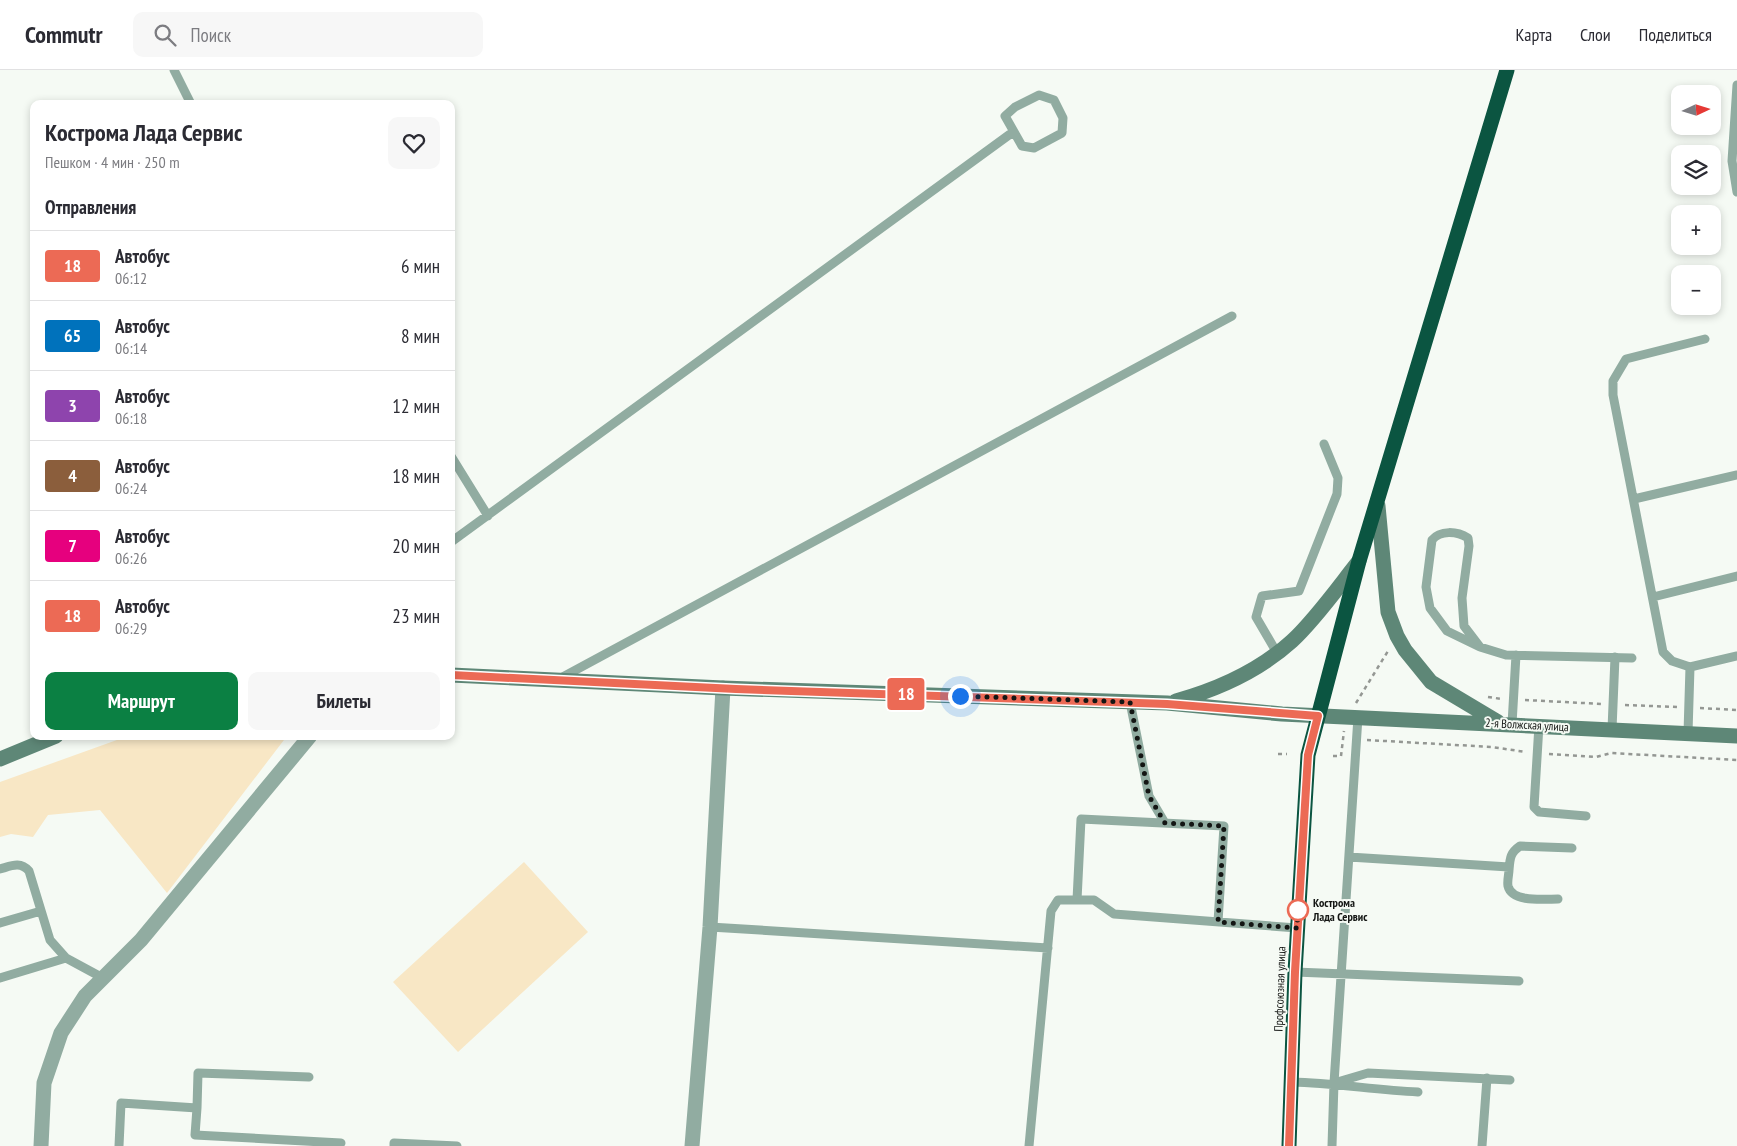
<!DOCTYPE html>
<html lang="ru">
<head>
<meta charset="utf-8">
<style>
  :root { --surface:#fff; --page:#f7f7f7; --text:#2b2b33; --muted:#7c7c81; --line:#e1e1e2; --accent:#0b8043 }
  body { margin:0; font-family:"PT Sans Narrow",sans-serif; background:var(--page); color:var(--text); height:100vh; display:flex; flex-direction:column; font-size:19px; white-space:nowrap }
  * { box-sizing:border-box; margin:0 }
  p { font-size:16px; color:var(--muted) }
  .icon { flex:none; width:28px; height:28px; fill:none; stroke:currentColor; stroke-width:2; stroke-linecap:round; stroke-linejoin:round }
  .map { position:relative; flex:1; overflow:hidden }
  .panel { position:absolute; left:30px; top:30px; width:425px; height:640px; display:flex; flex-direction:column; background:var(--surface); border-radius:10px; box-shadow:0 2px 8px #0003 }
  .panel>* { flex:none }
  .badge { padding:0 10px; border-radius:4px; font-size:18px; line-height:32px }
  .needle { width:32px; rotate:86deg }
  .tools { position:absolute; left:1671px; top:15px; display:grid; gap:10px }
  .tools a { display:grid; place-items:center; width:50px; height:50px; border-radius:10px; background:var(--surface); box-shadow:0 2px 8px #0003; font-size:25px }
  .you { position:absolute; width:25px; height:25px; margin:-12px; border:4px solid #fff; border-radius:50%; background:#1a73e8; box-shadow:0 0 0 8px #1a73e833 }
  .map>.badge { position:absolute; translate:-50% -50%; box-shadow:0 0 0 2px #fff }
  h2 { padding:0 15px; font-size:19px; line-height:45px }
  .round { display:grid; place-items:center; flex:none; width:52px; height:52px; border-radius:10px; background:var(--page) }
  .summary { display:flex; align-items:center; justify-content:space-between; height:85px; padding:0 15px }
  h1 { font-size:24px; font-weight:700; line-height:38px }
  .primary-button { display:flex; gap:10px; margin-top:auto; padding:10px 15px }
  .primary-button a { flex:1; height:58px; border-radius:10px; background:var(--accent); color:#fff; font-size:20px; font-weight:700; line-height:58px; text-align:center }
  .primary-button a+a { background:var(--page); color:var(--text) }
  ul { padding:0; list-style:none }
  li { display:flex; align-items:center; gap:15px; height:70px; padding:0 15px; border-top:1px solid var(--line) }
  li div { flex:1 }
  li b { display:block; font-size:19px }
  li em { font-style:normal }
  li .badge { min-width:55px; font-weight:700; text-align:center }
  header { display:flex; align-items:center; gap:30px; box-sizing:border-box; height:70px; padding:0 25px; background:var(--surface); border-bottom:1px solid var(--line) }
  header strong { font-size:24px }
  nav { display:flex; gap:28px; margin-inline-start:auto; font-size:18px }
  .search { width:350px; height:45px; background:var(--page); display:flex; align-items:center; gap:12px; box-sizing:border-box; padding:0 18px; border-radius:10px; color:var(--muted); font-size:19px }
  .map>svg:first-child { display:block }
  .green { fill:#f8e7c5 }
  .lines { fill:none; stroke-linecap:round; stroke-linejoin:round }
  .path { stroke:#949793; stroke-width:2.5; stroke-dasharray:4 4; stroke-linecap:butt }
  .lane { stroke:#91aca1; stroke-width:9 }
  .street { stroke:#91aca1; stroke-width:15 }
  .secondary { stroke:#5e8777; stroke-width:15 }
  .highway { stroke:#0b5541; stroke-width:15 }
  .line-casing { stroke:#fff; stroke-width:11 }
  .line { stroke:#ec6a55; stroke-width:8 }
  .walk { stroke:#131513; stroke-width:5; stroke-dasharray:0 9 }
  .stop-dot { fill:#fff; stroke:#ec6a55; stroke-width:2.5 }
  .labels { text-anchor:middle; stroke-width:4; stroke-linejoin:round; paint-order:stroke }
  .street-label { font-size:12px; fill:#131513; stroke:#f5faf4 }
  .stop-label { font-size:12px; font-weight:bold; fill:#131513; stroke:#f5faf4; text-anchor:start }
</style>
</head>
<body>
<header>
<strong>Commutr</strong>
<div class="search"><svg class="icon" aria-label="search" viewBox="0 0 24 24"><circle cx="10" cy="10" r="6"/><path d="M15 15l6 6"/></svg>Поиск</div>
<nav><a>Карта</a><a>Слои</a><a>Поделиться</a></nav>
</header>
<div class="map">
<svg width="1737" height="1076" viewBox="0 0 1737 1076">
  <rect width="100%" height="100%" fill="#f5faf4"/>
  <!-- green -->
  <path class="green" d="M128,666H287L167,823L100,740L48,745L33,767L11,764L0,767V712Z
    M524,792L588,862L458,982L393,912Z"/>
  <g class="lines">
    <!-- path -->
    <path class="path" d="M1488,627L1502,629
      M1525,630L1602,634
      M1356,633L1388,581
      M1625,635L1677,637
      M1700,638L1737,640
      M1367,670L1492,677L1526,682
      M1278,684H1287
      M1549,684L1596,687L1611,683L1737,690
      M1333,686H1341L1344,661"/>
    <!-- lane -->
    <path class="lane" d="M174,0L191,34
      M1737,15L1732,91L1737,122
      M1039,25L1054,30L1063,48L1062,63L1034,78L1022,76L1005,46L1015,37Z
      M451,386L488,446
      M1634,429L1737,405
      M451,472L1013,62
      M1653,527L1737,506
      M1480,577L1447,561L1430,538L1426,517L1432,470C1440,460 1457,461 1468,468L1469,476L1462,528L1464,556L1480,577L1506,585L1632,588
      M1277,583L1256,547L1262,526L1299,521L1337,424L1338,408L1324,374
      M1690,597L1737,586
      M559,609L1232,246
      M1130,632L1149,726L1165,753
      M1512,654L1516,585
      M1539,655L1534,737L1539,742L1586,746
      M1612,659L1615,587
      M1688,663L1690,597L1672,591L1663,582L1613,325V311L1626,289L1705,269
      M1349,787L1509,797
      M0,799C11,796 20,791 29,801L50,870L66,888L103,908
      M1558,829C1545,829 1512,833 1508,816C1507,811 1509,804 1509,800C1510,788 1510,783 1520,776L1572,778
      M1077,830L1081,749L1224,756L1218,852
      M0,853L41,841
      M710,857L1048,878
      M1295,902L1519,911
      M0,908L66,888
      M1292,1012C1334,1013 1375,1020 1418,1022
      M1334,1013L1368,1003L1510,1010
      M197,1038L198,1003L309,1007
      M119,1076L121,1033L197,1038L195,1065L341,1073
      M394,1076V1073L457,1076
      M1029,1076L1051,841L1058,830H1094L1114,844L1297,858
      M1332,1076L1334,1013L1358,647
      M1482,1076L1487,1008"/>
    <!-- street -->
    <path class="street" d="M41,1076L44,1013L61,963L85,926L141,870L310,666
      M692,1076L710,857L723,618"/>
    <!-- secondary -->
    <path class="secondary" d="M1378,436L1388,542L1397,566L1405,580L1431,612L1498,652
      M451,605L723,618L1167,633L1282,644L1737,666
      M1176,631C1219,619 1259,601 1292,571C1315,550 1339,516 1359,491
      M0,689L56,666"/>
    <!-- highway -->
    <path class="highway" d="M1289,1076L1295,902L1308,685L1359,491L1507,0"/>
  </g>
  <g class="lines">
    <!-- line casing -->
    <g class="line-casing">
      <path id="line" d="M451,605L736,619L1167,634L1318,646L1308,685L1295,902L1289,1076"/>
    </g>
    <!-- line -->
    <use href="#line" class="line"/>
    <!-- walk -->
    <path class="walk" d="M960,626L1130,632L1149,726L1165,753L1224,756L1218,852L1297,858L1298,840"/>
  </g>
  <!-- markers -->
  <circle class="stop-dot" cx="1298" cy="840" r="10"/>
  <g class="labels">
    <!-- street labels -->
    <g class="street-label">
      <text transform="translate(1527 655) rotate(3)" y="4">2-я Волжская улица</text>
      <text transform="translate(1280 919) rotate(-88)" y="4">Профсоюзная улица</text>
    </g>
    <!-- stop labels -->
    <g class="stop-label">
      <text x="1313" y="837">Кострома<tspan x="1313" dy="14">Лада Сервис</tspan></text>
    </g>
  </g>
</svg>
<div class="tools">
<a><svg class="needle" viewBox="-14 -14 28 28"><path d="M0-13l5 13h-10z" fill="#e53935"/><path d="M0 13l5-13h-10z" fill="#7c7c81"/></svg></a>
<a><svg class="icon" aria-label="layers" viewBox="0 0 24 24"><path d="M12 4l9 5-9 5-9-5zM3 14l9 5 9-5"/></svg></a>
<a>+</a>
<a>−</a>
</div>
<div class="you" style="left:960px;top:626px"></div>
<b class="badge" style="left:906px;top:624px;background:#ec6a55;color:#fff">18</b>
<section class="panel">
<div class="summary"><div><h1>Кострома Лада Сервис</h1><p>Пешком · 4 мин · 250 m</p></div><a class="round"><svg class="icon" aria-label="heart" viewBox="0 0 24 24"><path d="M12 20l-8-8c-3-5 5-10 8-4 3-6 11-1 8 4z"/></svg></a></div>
<h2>Отправления</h2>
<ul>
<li><span class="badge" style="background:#ec6a55;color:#fff">18</span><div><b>Автобус</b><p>06:12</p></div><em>6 мин</em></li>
<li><span class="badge" style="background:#0072bc;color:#fff">65</span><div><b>Автобус</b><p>06:14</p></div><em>8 мин</em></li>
<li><span class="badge" style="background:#8e44ad;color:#fff">3</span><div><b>Автобус</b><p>06:18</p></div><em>12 мин</em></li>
<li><span class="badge" style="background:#8b5e3c;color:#fff">4</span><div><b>Автобус</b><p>06:24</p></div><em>18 мин</em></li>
<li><span class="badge" style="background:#e6007e;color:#fff">7</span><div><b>Автобус</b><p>06:26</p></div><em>20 мин</em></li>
<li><span class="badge" style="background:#ec6a55;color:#fff">18</span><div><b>Автобус</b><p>06:29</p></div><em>23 мин</em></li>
</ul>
<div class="primary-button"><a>Маршрут</a><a>Билеты</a></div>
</section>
</div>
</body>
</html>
